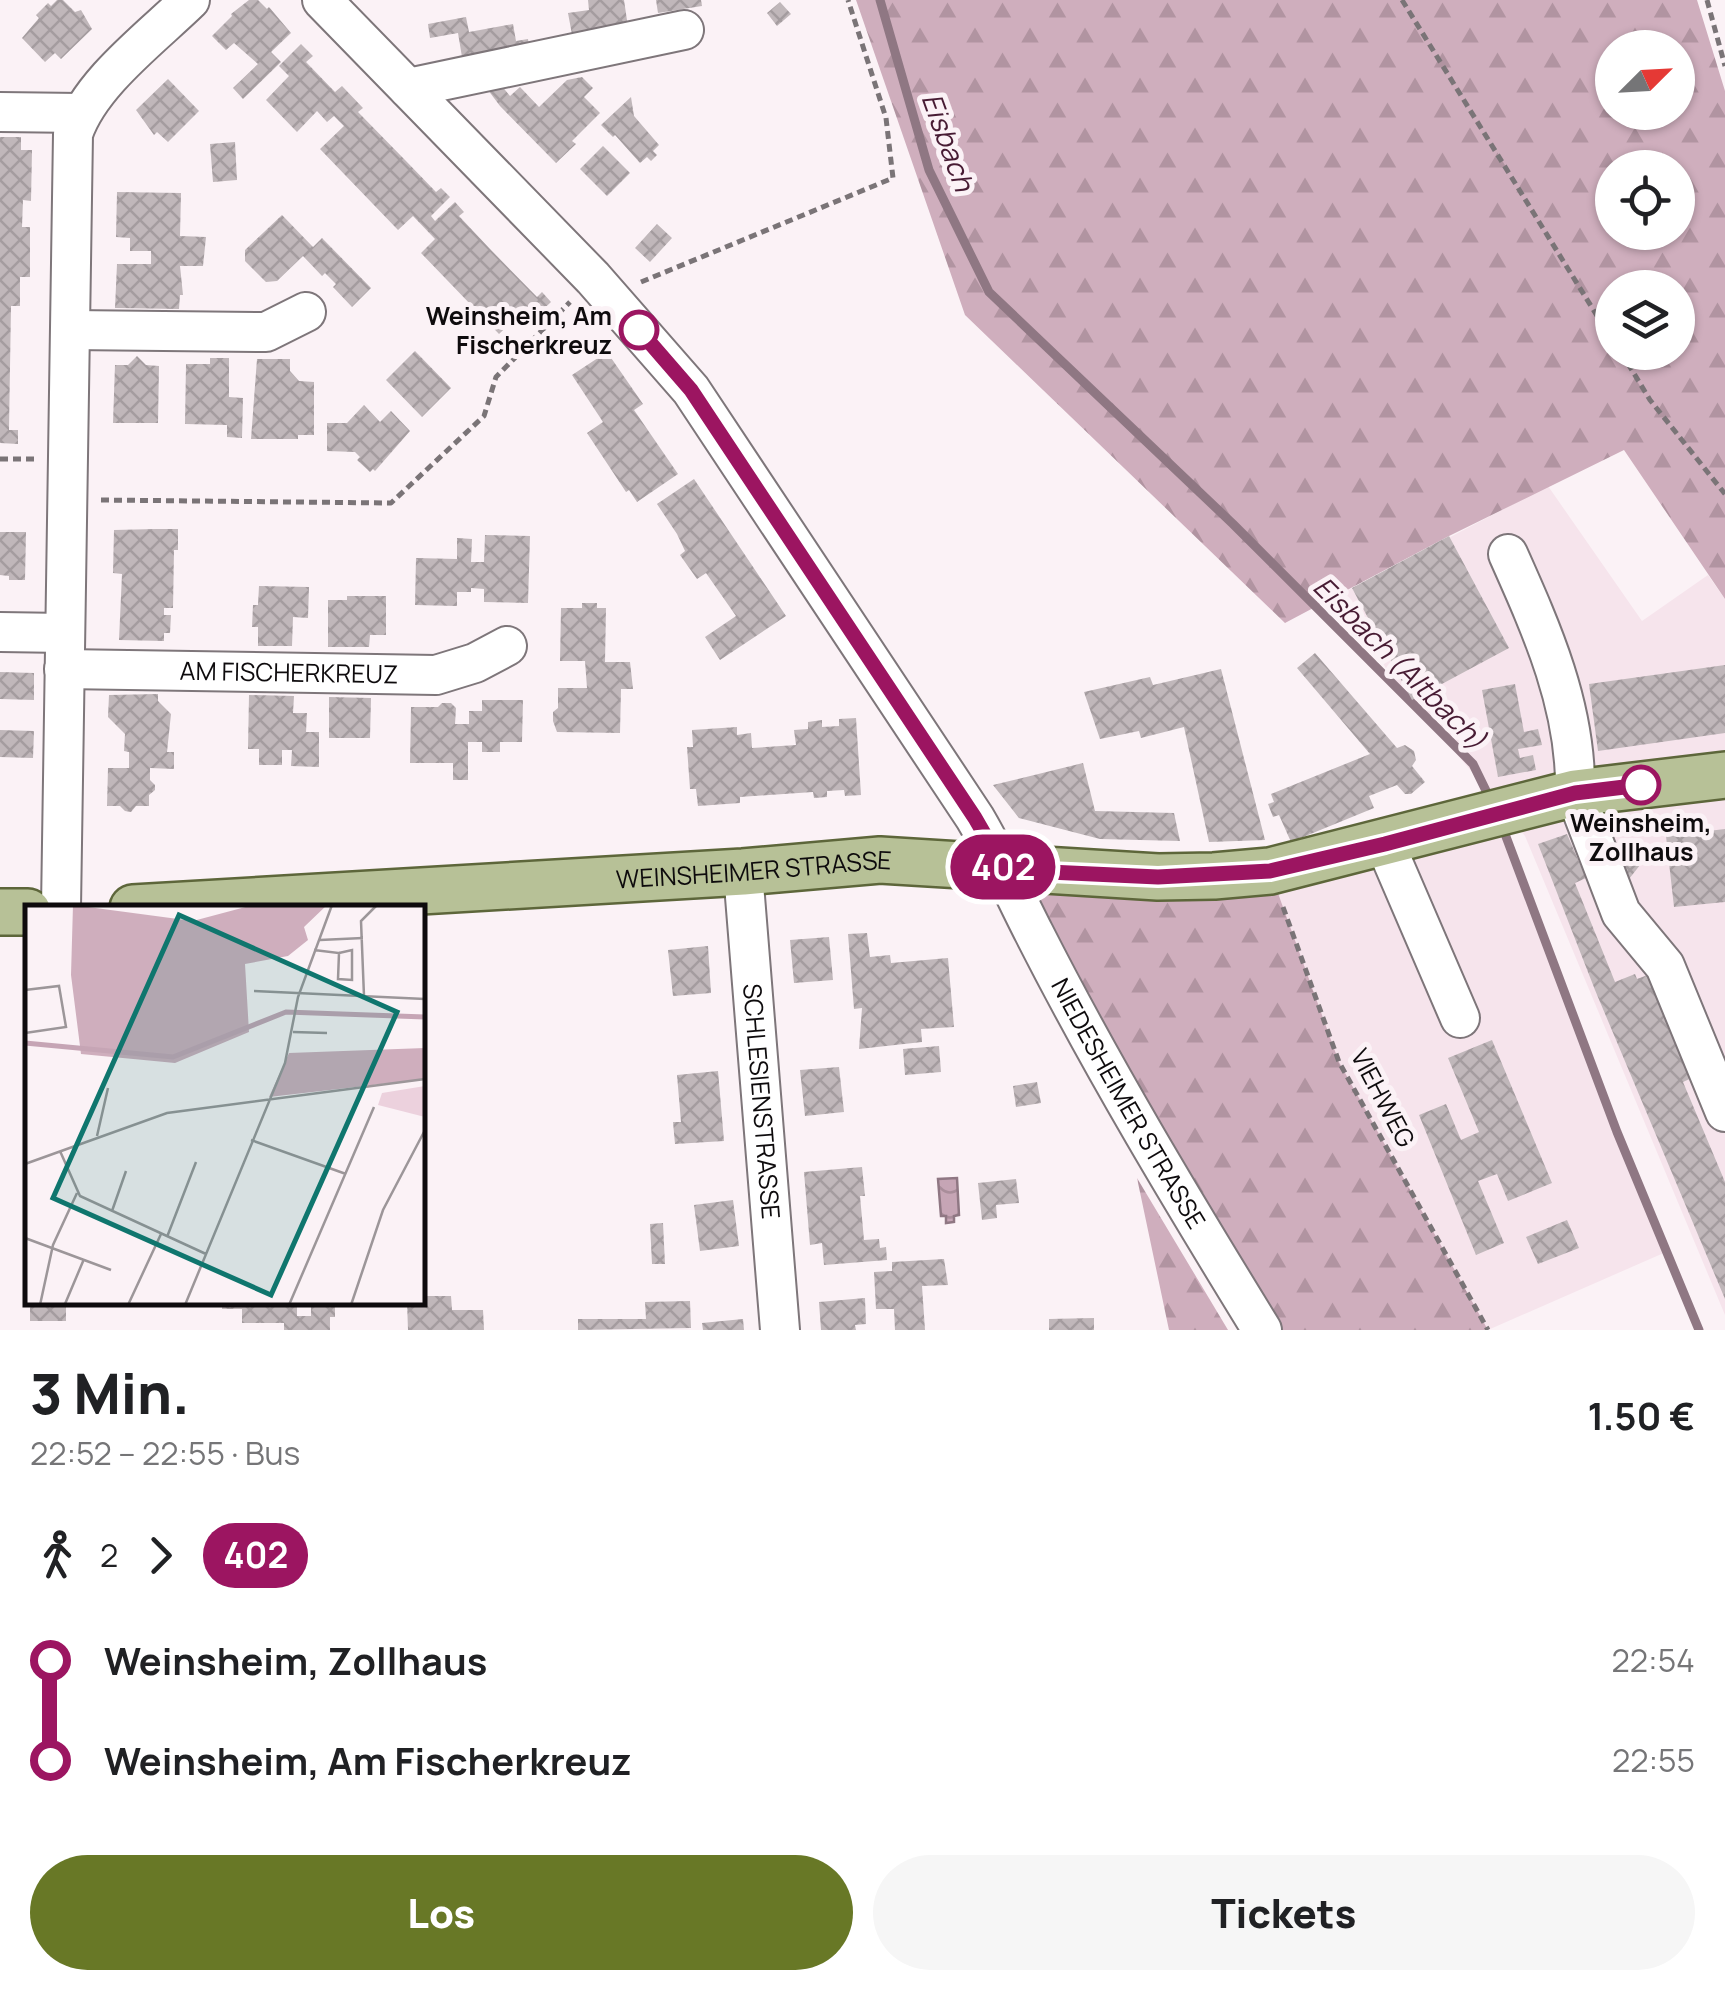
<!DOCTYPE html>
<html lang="de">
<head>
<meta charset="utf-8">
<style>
  :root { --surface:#fff; --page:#f6f6f6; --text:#202124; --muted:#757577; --accent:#687826 }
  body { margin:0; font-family:Manrope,sans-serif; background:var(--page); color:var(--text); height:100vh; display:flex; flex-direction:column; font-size:38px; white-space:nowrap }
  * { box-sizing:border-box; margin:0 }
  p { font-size:32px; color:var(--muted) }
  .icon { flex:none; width:55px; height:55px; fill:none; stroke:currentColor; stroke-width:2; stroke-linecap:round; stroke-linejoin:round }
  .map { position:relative; height:1330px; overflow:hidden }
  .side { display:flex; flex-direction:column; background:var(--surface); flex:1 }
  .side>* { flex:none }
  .badge { padding:0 20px; border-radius:32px; font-size:35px; line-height:65px }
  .needle { width:65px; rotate:66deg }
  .fabs { position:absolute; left:1595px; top:30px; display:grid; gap:20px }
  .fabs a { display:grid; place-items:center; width:100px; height:100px; border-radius:50%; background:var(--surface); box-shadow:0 2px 8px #0004; font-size:50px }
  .map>.badge { position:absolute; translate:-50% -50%; box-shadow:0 0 0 5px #fff }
  .legs { display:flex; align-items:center; gap:15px; height:110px; padding:0 30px; font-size:32px }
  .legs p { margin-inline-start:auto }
  .summary { display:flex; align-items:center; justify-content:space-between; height:170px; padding:0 30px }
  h1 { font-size:55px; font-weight:800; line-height:75px }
  .button { display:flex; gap:20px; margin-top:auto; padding:20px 30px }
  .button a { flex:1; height:115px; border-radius:60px; background:var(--accent); color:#fff; font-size:40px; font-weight:800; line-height:115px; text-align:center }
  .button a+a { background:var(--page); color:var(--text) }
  ul { padding:0 30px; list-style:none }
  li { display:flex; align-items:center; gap:35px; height:100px; font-size:38px }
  li i { display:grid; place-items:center; width:15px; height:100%; margin:0 12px; background:currentColor }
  li i::after { content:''; width:25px; height:25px; margin:-12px; border:8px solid; border-radius:50%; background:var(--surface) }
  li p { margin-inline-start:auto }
  li:first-child i { background:linear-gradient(#0000 50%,currentColor 0) }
  li:last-child i { background:linear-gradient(currentColor 50%,#0000 0) }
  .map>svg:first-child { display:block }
  .built { fill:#f6e4ec }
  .forest { fill:url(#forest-firs); fill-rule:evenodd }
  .water { fill:url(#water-waves); stroke:#8f7783; stroke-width:2.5 }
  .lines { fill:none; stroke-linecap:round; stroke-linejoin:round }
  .stream { stroke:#8f7783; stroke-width:9 }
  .building { fill:url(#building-cross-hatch) }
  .minor-casing { stroke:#7e767a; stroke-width:42 }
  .major-casing { stroke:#5d663a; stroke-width:50 }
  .path { stroke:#7a7477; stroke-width:5; stroke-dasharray:8 5; stroke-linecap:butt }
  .minor { stroke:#fff; stroke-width:38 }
  .major { stroke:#b7c197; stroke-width:45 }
  .line-1-casing { stroke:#fff; stroke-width:22 }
  .line-1 { stroke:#9c1561; stroke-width:15 }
  .stop-1-dot { fill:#fff; stroke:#9c1561; stroke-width:5 }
  .labels { text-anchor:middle; stroke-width:10; stroke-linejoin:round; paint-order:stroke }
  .stop-label { font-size:25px; font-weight:bold; fill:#0e0b0d; stroke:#fbf2f6; text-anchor:end }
  .street-label { font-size:25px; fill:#0e0b0d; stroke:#fbf2f6 }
  .water-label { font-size:28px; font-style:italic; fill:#471b33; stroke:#fbf2f6 }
  .inset-river { fill:none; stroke:#c6a5b5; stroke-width:5 }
  .inset-road { fill:none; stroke:#9c9699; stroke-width:2.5 }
  .view { fill:#0f766e; fill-opacity:0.15; stroke:#0f766e; stroke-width:5 }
  .inset-edge { fill:none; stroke:#0e0b0d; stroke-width:5 }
</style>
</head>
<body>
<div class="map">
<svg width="1725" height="1330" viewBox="0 0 1725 1330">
  <defs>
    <pattern id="forest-firs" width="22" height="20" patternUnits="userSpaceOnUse" patternTransform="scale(2.5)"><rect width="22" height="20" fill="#cfaebd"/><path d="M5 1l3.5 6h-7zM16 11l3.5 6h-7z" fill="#b194a1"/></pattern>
    <pattern id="water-waves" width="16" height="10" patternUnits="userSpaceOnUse" patternTransform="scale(2.5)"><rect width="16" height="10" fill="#c6a5b5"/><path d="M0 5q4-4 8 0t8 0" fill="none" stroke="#a98d9a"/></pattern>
    <pattern id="building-cross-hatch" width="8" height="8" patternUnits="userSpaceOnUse" patternTransform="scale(2.5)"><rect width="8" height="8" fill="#c0b7ba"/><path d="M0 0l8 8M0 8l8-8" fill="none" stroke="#a49c9f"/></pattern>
  </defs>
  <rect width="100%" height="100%" fill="#fbf2f6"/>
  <!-- built -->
  <path class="built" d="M1548,486L1642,621L1708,575L1725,599V1315L1525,836L1387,670L1341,594Z
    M1489,817L1513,848L1617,1132L1666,1252L1488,1330L1339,1062L1270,871Z"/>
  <!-- forest -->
  <path class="forest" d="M856,0H1697L1725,91V599L1624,450L1449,536L1285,623L965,315ZM1612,48H1678V112H1612ZM1612,168H1678V232H1612ZM1612,288H1678V352H1612Z
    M1005,870L1270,871L1339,1062L1488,1330H1262Z
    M1137,1178L1228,1330H1229H1169Z"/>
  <!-- water -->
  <path class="water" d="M957,1178L959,1215L954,1216V1222L946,1223V1216H941L938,1179Z"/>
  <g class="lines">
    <!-- stream -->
    <path class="stream" d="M880,0L929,170L989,292L1233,524L1473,764L1492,803
      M1502,826L1617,1132L1699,1330"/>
  </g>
  <!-- building -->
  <path class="building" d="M57,0H63L75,12L81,10L92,29L61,59L55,53L45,62L22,38L39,18L36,15L48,3L51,6Z
    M249,0H258L267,9L269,7L291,33L271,52L281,62L243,99L233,88L258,64L234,43L226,50L212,36L232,16L231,14Z
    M588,0H624L628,27L573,40L568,13L589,10Z
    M656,0H701L702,6L658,13Z
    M780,2L791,14L777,26L767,13Z
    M466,17L469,32L513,24L516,41L528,39L531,59L464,69L458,33L430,38L428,24Z
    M301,44L313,56L306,62L335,92L342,86L363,108L358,112L405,160L436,192L441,188L450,197L431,216L435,221L455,202L464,212L459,216L490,249L537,297L542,292L551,302L532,320L523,311L499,334L421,253L435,239L413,216L398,230L320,149L344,126L334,116L327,122L317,111L297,132L266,100L289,76L279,66Z
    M582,77L593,88L584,97L600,113L572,141L576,144L556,163L500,106L482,82L496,79L510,96L520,87L539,107L567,80Z
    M168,79L199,111L168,142L157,132L154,135L136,110Z
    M631,97L634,116L659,145L653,151L657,155L651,161L647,157L640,163L615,135L613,137L601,125Z
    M0,137H21V150H32L31,201L23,200L22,227H30V277H20V306H11L9,430H18V444L0,443Z
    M235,142L237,180L213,182L210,144Z
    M603,146L630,173L607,196L580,169Z
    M117,192L181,193L180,236L206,237L203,266H180L183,295H180L179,309L115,308L117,264H151V251H130V238L116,237Z
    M282,215L313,247L322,238L371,288L352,307L333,287L336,284L325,273L322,276L303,256L277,281L266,282L245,261V250Z
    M657,224L672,238L650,262L635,248Z
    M415,351L451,388L422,417L386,380Z
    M607,352L643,404L634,410L678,474L637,502L629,490L626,492L587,433L603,422L572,375Z
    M137,356L146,365L159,366L158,423H113L115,365H128Z
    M210,358H229V397L243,398L242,438L227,437V425L185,424L186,364H210Z
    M257,359H290V371L299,381L314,382V435H298V439H251Z
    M364,405L380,422L391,411L410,431L375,471L373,469L370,472L357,460L360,457L355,452L327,451V423H347Z
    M694,479L786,616L720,660L705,637L736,616L706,573L697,579L680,555L685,551L677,534L657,504Z
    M156,529H178V550H174L173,608H164V615H171L170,633H164V641L119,640L122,574L113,573L114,530Z
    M0,532H26L25,580H9V576L0,575Z
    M485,535L530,536L528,603L484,602V589L471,588V592H457V606L415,605L416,558L457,559V538L472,539L471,562H484Z
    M1449,536L1509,648L1412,700L1352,588Z
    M259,586L309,587L308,618L293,617L292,646H258V627H252L253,605H258Z
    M347,596H386V635H370L369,647H328V600H347Z
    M582,603H597V608H606L605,662H630L633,689H621L620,733L557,732L553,721V712L558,708V688H587L585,661H560L561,608H582Z
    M1315,653L1397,748L1405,745L1414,751L1416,760L1412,766L1425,782L1411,794H1405L1397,785L1369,796L1374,808L1291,842L1279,815L1273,817L1268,804L1274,802L1271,794L1370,754L1297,668Z
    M1725,665V733L1598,751L1589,684Z
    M1221,669L1265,840L1209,842L1184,727L1141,738L1139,731L1100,739L1084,692L1150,677L1153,685Z
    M0,672L34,673V700L0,699Z
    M1515,684L1524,732L1538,729L1542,745L1518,749L1520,758L1533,755L1536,770L1498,777L1482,690Z
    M158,694V701L171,714L167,752H174V769L150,768V780L155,785V790L149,795V806H136L131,812L125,811L120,806H107L108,768H129V752L124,751L125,734L108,717L109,695Z
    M249,695L294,696L293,713H307L306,732H319V767L291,766L292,750H282V765H259V749H248Z
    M329,697L371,698L370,738H329Z
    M482,700H523L522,742H500V752H482V742H468V780H453V763H410L411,707H438L442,703H451L456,708L455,724H469V711H482Z
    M856,718L861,795L845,796L844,790L827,791V797L814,798L813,792L740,797V803L698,806L696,789H690L687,747H693L692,730L737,727V735L751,733L752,748L796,745L794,730L808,729V722L822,720V727L839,726V719Z
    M0,730L34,731L33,758L0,757Z
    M1083,763L1095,811L1174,813L1180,841L1100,839L1019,818L993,785Z
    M1725,829V902L1674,907L1666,836Z
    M1567,834L1586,878L1575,883L1615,982L1635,974L1637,979L1653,973L1696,1076L1683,1082L1725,1182V1299L1595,990L1538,844Z
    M1628,842L1638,845L1644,860L1629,879L1619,873L1614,859L1621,844Z
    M867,933L870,957L890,955L891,963L948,958L954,1027L921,1029L922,1042L859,1049L862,1008L854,1009L848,934Z
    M829,937L833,980L794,983L790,940Z
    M708,946L711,993L673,996L668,950Z
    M1492,1040L1552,1183L1508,1201L1497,1174L1478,1181L1504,1243L1476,1255L1419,1115L1446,1104L1461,1140L1479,1132L1448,1058Z
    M939,1046L941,1072L905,1075L903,1049Z
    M839,1067L844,1112L805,1116L800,1070Z
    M718,1071L724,1141L675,1144L673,1122H681L677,1075Z
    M1037,1082L1041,1103L1016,1107L1013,1086Z
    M862,1167L865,1196H860L864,1240L879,1239L880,1248L886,1247L887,1260L824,1265L822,1243L810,1245L804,1172Z
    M1016,1179L1019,1203L996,1205L997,1218L982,1220L978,1183Z
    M733,1200L739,1246L700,1251L694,1205Z
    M1567,1220L1579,1248L1538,1264L1526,1237Z
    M663,1223L665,1264H652L650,1224Z
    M944,1259L948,1285L922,1286L925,1330H895L894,1309H876L874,1272L892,1271V1262Z
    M422,1296H451L452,1310H483L484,1330H408L407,1302H422Z
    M865,1298L866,1324L855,1325L856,1330H821L819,1302Z
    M690,1301L691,1328L578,1330V1319H646L645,1302Z
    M222,1302L297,1307V1316H311V1302H335V1317H330V1330H284V1323H242V1309H222Z
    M66,1304V1321H30V1305Z
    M1094,1318V1330H1049V1319Z
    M743,1319L744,1330H703L702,1323Z"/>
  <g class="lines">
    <!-- minor casing -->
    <g class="minor-casing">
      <g id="minor">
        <path id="s1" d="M322,0L593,278L691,390L975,818C997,855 1014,894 1034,933C1103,1069 1182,1200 1262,1330"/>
        <path d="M408,88L684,30"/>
        <path d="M0,112L80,113"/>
        <path d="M71,330L266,332L306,312"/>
        <path d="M1508,554C1542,630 1577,708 1575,793L1621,913L1665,966L1725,1112"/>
        <path d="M0,632L65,633"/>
        <path id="s2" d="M64,669L436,675L475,663L507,646"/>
        <path d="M1385,844L1460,1018"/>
        <path id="s3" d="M743,872L780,1330"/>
        <path d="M61,908L73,134C90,83 151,38 190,0"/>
      </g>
    </g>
    <!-- major casing -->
    <g class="major-casing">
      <g id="major">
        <path id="s4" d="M133,908L743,872L880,860L1158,877L1214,876L1270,871L1575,793L1725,775"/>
        <path d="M0,912H28"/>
      </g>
    </g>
    <!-- path -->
    <path class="path" d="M1402,0L1612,340
      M1707,0L1725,66
      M641,282L893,178L886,118L848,0
      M1621,352L1650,400L1725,494
      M0,459H38
      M101,500L391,503L484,416L496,377L570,302
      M1283,907L1339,1062L1488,1330"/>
    <!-- minor -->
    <use href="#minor" class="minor"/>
    <!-- major -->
    <use href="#major" class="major"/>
  </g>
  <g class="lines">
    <!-- line-1 casing -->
    <g class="line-1-casing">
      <path id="line-1" d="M639,330L691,390L975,818L1005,870L1158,877L1270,871L1385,844L1575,793L1641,785"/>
    </g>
    <!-- line-1 -->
    <use href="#line-1" class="line-1"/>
  </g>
  <!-- markers -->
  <g class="stop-1-dot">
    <circle cx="639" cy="330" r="18"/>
    <circle cx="1641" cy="785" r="18"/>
  </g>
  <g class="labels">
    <!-- stop labels -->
    <g class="stop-label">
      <text x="612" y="325">Weinsheim, Am<tspan x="612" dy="29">Fischerkreuz</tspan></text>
      <text x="1641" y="832" text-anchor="middle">Weinsheim,<tspan x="1641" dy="29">Zollhaus</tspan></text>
    </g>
    <!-- street labels -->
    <g class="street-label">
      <text dy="9" stroke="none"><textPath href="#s2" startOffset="225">AM FISCHERKREUZ</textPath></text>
      <text dy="9" stroke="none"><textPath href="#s4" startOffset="622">WEINSHEIMER STRASSE</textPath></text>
      <text transform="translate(1383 1098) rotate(62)" y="9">VIEHWEG</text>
      <text dy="9" stroke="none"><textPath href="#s3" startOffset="230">SCHLESIENSTRASSE</textPath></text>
      <text dy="9" stroke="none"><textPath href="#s1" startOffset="1375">NIEDESHEIMER STRASSE</textPath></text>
    </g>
    <!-- water labels -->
    <g class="water-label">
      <text transform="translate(948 142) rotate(70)" y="10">Eisbach</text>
      <text transform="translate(1400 663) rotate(45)" y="10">Eisbach (Altbach)</text>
    </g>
  </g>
  <!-- overview -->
  <g transform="translate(25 905)">
    <rect width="400" height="400" fill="#fbf2f6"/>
    <path d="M400,181V212L353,200L357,188Z" fill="#ecd1dd"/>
    <path d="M48,0L168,16L228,0H302L279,22L283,35L263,51L220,59L224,127L150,158L56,149L46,70ZM400,143V174L244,192L264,148Z" fill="#cfaebd"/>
    <path class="inset-river" d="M0,138L148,152L261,107L400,112"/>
    <path class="inset-road" d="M295,35L338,33M289,45L314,48L313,74L327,75V45L314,48M0,85L34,81L41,122L0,128M229,86L400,94M339,91L336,16L352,0M268,127L302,128M72,231L83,183M226,235L321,269M35,246L55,291L181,349M0,259L142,208L400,174M87,306L101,266M142,332L171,257M0,333L86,365M40,399L59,354M15,400L28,340L52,288M103,400L136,329M160,400L260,158L273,92L307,0M264,400L349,202M326,400L358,305L400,225"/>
    <path class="view" d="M154,10L372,107L246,390L28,293Z"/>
    <rect width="400" height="400" class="inset-edge"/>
  </g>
</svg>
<div class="fabs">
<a><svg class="needle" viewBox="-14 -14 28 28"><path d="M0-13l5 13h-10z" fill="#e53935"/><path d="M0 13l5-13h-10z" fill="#757577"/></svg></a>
<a><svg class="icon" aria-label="locate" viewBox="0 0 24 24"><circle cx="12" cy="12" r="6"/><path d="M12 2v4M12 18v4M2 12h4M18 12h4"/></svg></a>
<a><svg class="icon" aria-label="layers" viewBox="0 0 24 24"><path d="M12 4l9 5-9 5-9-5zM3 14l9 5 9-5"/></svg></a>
</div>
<b class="badge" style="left:1003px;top:867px;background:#9c1561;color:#fff">402</b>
</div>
<section class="side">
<div class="summary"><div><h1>3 Min.</h1><p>22:52 – 22:55 · Bus</p></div><b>1.50 €</b></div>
<div class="legs"><svg class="icon" aria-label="walk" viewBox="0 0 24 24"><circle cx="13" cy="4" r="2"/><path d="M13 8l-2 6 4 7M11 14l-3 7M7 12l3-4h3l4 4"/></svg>2<svg class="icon" aria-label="forward" viewBox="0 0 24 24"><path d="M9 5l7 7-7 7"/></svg><b class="badge" style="background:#9c1561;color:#fff">402</b></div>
<ul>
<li><i style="color:#9c1561"></i><b>Weinsheim, Zollhaus</b><p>22:54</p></li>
<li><i style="color:#9c1561"></i><b>Weinsheim, Am Fischerkreuz</b><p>22:55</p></li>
</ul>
<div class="button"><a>Los</a><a>Tickets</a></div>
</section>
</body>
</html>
